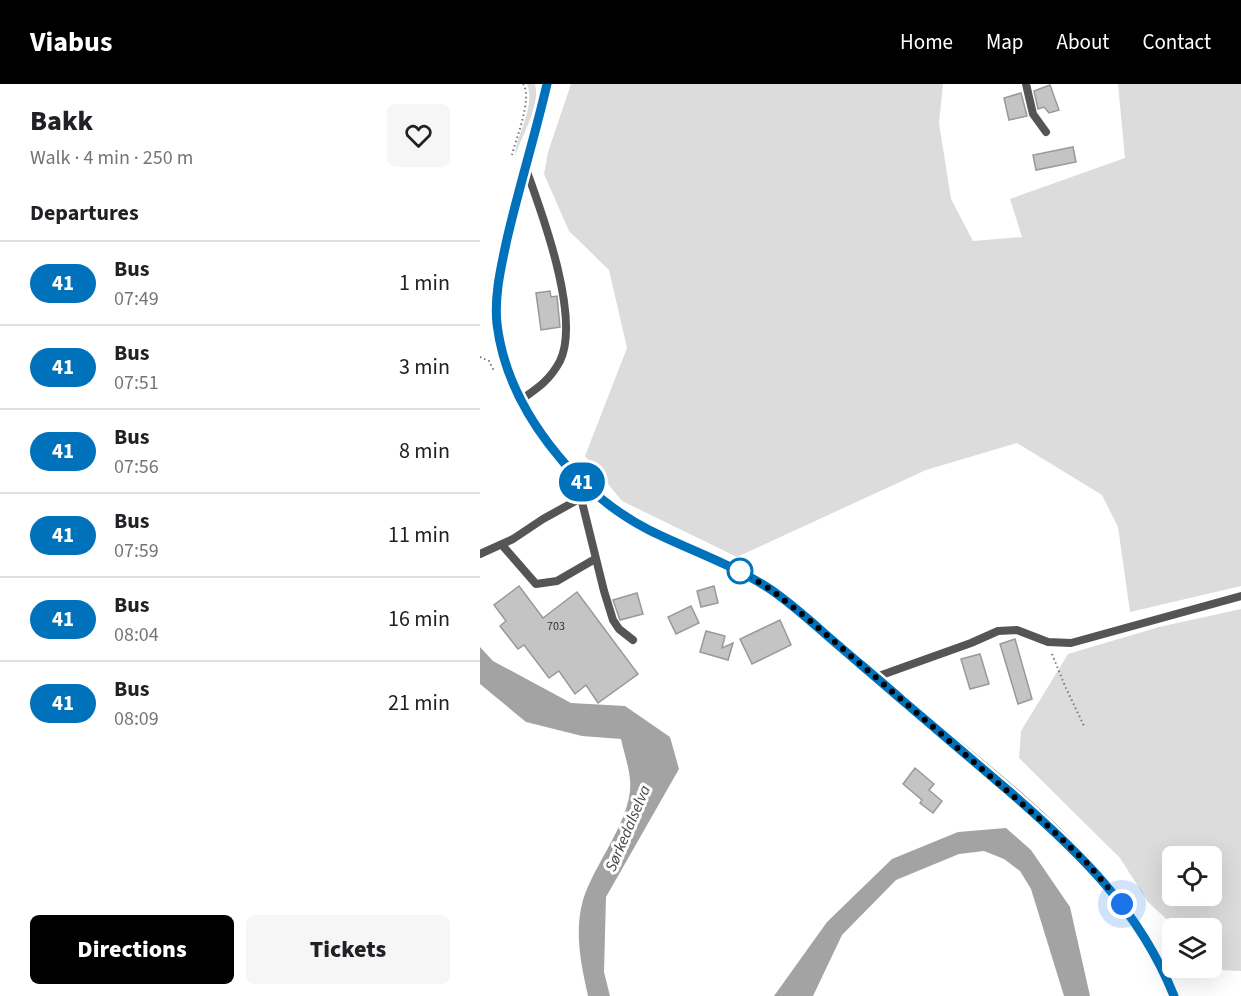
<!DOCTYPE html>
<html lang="en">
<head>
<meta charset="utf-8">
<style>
  :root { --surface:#fff; --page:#f6f6f6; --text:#202124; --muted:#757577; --line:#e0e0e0; --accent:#000 }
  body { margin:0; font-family:"Source Sans 3",sans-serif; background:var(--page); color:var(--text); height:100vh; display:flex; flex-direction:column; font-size:22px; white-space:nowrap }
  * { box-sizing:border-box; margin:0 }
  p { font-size:20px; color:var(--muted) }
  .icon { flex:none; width:33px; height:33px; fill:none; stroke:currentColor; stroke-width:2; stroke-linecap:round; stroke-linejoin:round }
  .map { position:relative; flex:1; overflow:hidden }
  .sheet { display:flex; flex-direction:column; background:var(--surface); width:480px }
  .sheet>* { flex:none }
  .badge { padding:0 12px; border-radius:20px; font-size:21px; line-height:39px }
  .fabs { position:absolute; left:682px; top:762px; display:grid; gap:12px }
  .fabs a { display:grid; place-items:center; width:60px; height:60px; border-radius:9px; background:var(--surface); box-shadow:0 6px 24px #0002; font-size:30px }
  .you { position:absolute; width:30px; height:30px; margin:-15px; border:4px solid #fff; border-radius:50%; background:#1a73e8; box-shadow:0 0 0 9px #1a73e833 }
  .map>.badge { position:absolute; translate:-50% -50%; box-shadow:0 0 0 3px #fff }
  h2 { padding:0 30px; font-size:22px; line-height:54px }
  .round { display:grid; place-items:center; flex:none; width:63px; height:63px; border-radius:9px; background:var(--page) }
  .headline { display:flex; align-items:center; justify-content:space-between; height:102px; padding:0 30px }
  h1 { font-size:28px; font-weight:800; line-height:45px }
  .cta { display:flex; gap:12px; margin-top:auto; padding:12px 30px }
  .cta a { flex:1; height:69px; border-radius:9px; background:var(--accent); color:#fff; font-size:24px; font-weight:800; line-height:69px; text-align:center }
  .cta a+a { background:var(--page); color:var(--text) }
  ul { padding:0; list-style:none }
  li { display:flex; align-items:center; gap:18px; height:84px; padding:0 30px; border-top:2px solid var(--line) }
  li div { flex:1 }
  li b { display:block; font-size:22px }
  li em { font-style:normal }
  li .badge { min-width:66px; font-weight:700; text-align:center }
  header { display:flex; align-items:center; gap:36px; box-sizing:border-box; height:84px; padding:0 30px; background:var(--accent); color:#fff }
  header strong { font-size:28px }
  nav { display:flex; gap:33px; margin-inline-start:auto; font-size:21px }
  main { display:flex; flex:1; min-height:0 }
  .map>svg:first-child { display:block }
  .green { fill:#dcdcdc; fill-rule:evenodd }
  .water { fill:#a3a3a3 }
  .building { fill:#c4c4c4; stroke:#999; stroke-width:1.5 }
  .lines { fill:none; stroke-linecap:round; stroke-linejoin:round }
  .path { stroke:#777; stroke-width:2; stroke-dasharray:1.5 3; stroke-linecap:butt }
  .lane { stroke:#555; stroke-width:8 }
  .secondary { stroke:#222; stroke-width:12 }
  .line-casing { stroke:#fff; stroke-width:14 }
  .line { stroke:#0072bc; stroke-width:9 }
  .walk { stroke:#000; stroke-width:6; stroke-dasharray:0 10.8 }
  .stop-dot { fill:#fff; stroke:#0072bc; stroke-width:3 }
  .labels { text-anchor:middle; stroke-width:6; stroke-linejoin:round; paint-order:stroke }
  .number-label { font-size:12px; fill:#313131 }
  .water-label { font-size:16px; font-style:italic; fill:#444; stroke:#fff }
</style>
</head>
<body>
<header>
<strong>Viabus</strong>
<nav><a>Home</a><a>Map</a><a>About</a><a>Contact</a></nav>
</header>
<main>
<section class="sheet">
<div class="headline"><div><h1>Bakk</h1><p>Walk · 4 min · 250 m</p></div><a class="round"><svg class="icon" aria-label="heart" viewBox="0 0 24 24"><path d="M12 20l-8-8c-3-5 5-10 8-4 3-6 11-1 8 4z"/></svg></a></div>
<h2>Departures</h2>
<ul>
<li><span class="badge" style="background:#0072bc;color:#fff">41</span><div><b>Bus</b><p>07:49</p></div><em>1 min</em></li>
<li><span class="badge" style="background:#0072bc;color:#fff">41</span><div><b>Bus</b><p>07:51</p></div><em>3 min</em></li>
<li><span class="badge" style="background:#0072bc;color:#fff">41</span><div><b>Bus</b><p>07:56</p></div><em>8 min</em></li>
<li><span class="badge" style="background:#0072bc;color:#fff">41</span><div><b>Bus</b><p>07:59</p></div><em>11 min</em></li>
<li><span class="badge" style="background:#0072bc;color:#fff">41</span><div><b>Bus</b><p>08:04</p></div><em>16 min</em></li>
<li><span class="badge" style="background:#0072bc;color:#fff">41</span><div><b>Bus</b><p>08:09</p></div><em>21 min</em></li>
</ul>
<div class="cta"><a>Directions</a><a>Tickets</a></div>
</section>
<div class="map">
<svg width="761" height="912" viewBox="0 0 761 912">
  <rect width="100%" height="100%" fill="#fff"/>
  <!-- green -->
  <path class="green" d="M47,0H55C61,20 42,52 35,72C36,50 56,23 47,0Z
    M91,0H463L459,39L471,115L493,157L542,153L530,115L645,74L638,0H761V502L650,528L638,443L622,411L537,359L446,386L257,473L142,417L105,372L147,264L129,186L89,147L64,90L68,68Z
    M761,525V887L740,886L732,878V844H696L668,818L640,774L539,674L541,647L588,570L679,543ZM693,772H732V812H693Z"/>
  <!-- water -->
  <path class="water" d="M0,563L13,577L91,619L145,622L190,653L199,685L126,813L124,888L130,912H108C101,880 94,848 103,816C114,780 154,733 150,696C149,683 144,669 141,655L102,652L46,638L0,600Z
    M526,744L551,766L590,823L610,912H584L551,805L540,787L524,775L504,767L479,770L416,796L362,851L333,912H294L347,838L412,775L478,748Z"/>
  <!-- building -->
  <path class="building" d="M570,1L579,26L569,29L564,23L558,25L554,7Z
    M541,9L547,32L529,36L524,14Z
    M593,63L596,78L556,86L553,71Z
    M70,207L71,213L77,212L80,243L61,246L56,209Z
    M39,502L63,534L97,508L158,590L118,619L106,601L95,610L79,587L69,594L44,561L38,565L20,542L26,537L14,521Z
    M234,502L238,519L221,523L217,507Z
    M157,509L163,530L140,536L133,516Z
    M211,522L219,539L196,550L188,533Z
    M300,536L311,561L272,580L260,555Z
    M226,547L245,552L242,564L253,559L248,576L220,568Z
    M535,555L552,615L538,620L520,560Z
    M500,570L509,600L490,605L481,575Z
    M435,684L454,700L449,706L462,717L453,729L440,719L442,716L423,700Z"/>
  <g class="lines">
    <!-- path -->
    <path class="path" d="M32,71C36,55 53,13 43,0
      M0,273L9,277L14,287
      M572,570L585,602L605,644"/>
    <!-- lane -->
    <path class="lane" d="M546,0L553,30L566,48
      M42,315C58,304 70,296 80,277C101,234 62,129 46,85
      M109,405L101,414L124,507L133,536L139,545L153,556
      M22,461L56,500L77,497L115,475
      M0,470L33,455L63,435L101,414
      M396,593L491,559L518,547L537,546L568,558L591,559L761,512"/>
    <!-- secondary -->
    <path class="secondary" d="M67,0C55,52 39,103 27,155C21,183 14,212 17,240C27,324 95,408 169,446C209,466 252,480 290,505C311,519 329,536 347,552C374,575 400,597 427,620C527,706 643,786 694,912"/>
  </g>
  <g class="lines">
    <!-- line casing -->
    <g class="line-casing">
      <path id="line" d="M67,0C55,52 39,103 27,155C21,183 14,212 17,240C27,324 95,408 169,446C209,466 252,480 290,505C309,518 326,533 343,548C369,571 396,593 422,616C458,647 494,677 530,708C599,768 659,825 694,912"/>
    </g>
    <!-- line -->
    <use href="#line" class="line"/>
    <!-- walk -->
    <path class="walk" d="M260,487L290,505L327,534L569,743L607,779L642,820"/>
  </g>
  <!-- markers -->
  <circle class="stop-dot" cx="260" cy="487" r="12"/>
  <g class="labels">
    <!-- number labels -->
    <g class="number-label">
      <text x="76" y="546">703</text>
    </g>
    <!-- water labels -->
    <g class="water-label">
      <text transform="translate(147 744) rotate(-67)" y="6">Sørkedalselva</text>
    </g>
  </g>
</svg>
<div class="fabs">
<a><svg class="icon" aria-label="locate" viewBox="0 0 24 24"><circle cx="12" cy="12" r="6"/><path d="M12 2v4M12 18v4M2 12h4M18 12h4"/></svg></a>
<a><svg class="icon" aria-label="layers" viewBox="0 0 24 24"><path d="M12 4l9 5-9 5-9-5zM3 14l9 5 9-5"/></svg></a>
</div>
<div class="you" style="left:642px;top:820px"></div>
<b class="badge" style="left:102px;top:398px;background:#0072bc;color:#fff">41</b>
</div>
</main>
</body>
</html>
